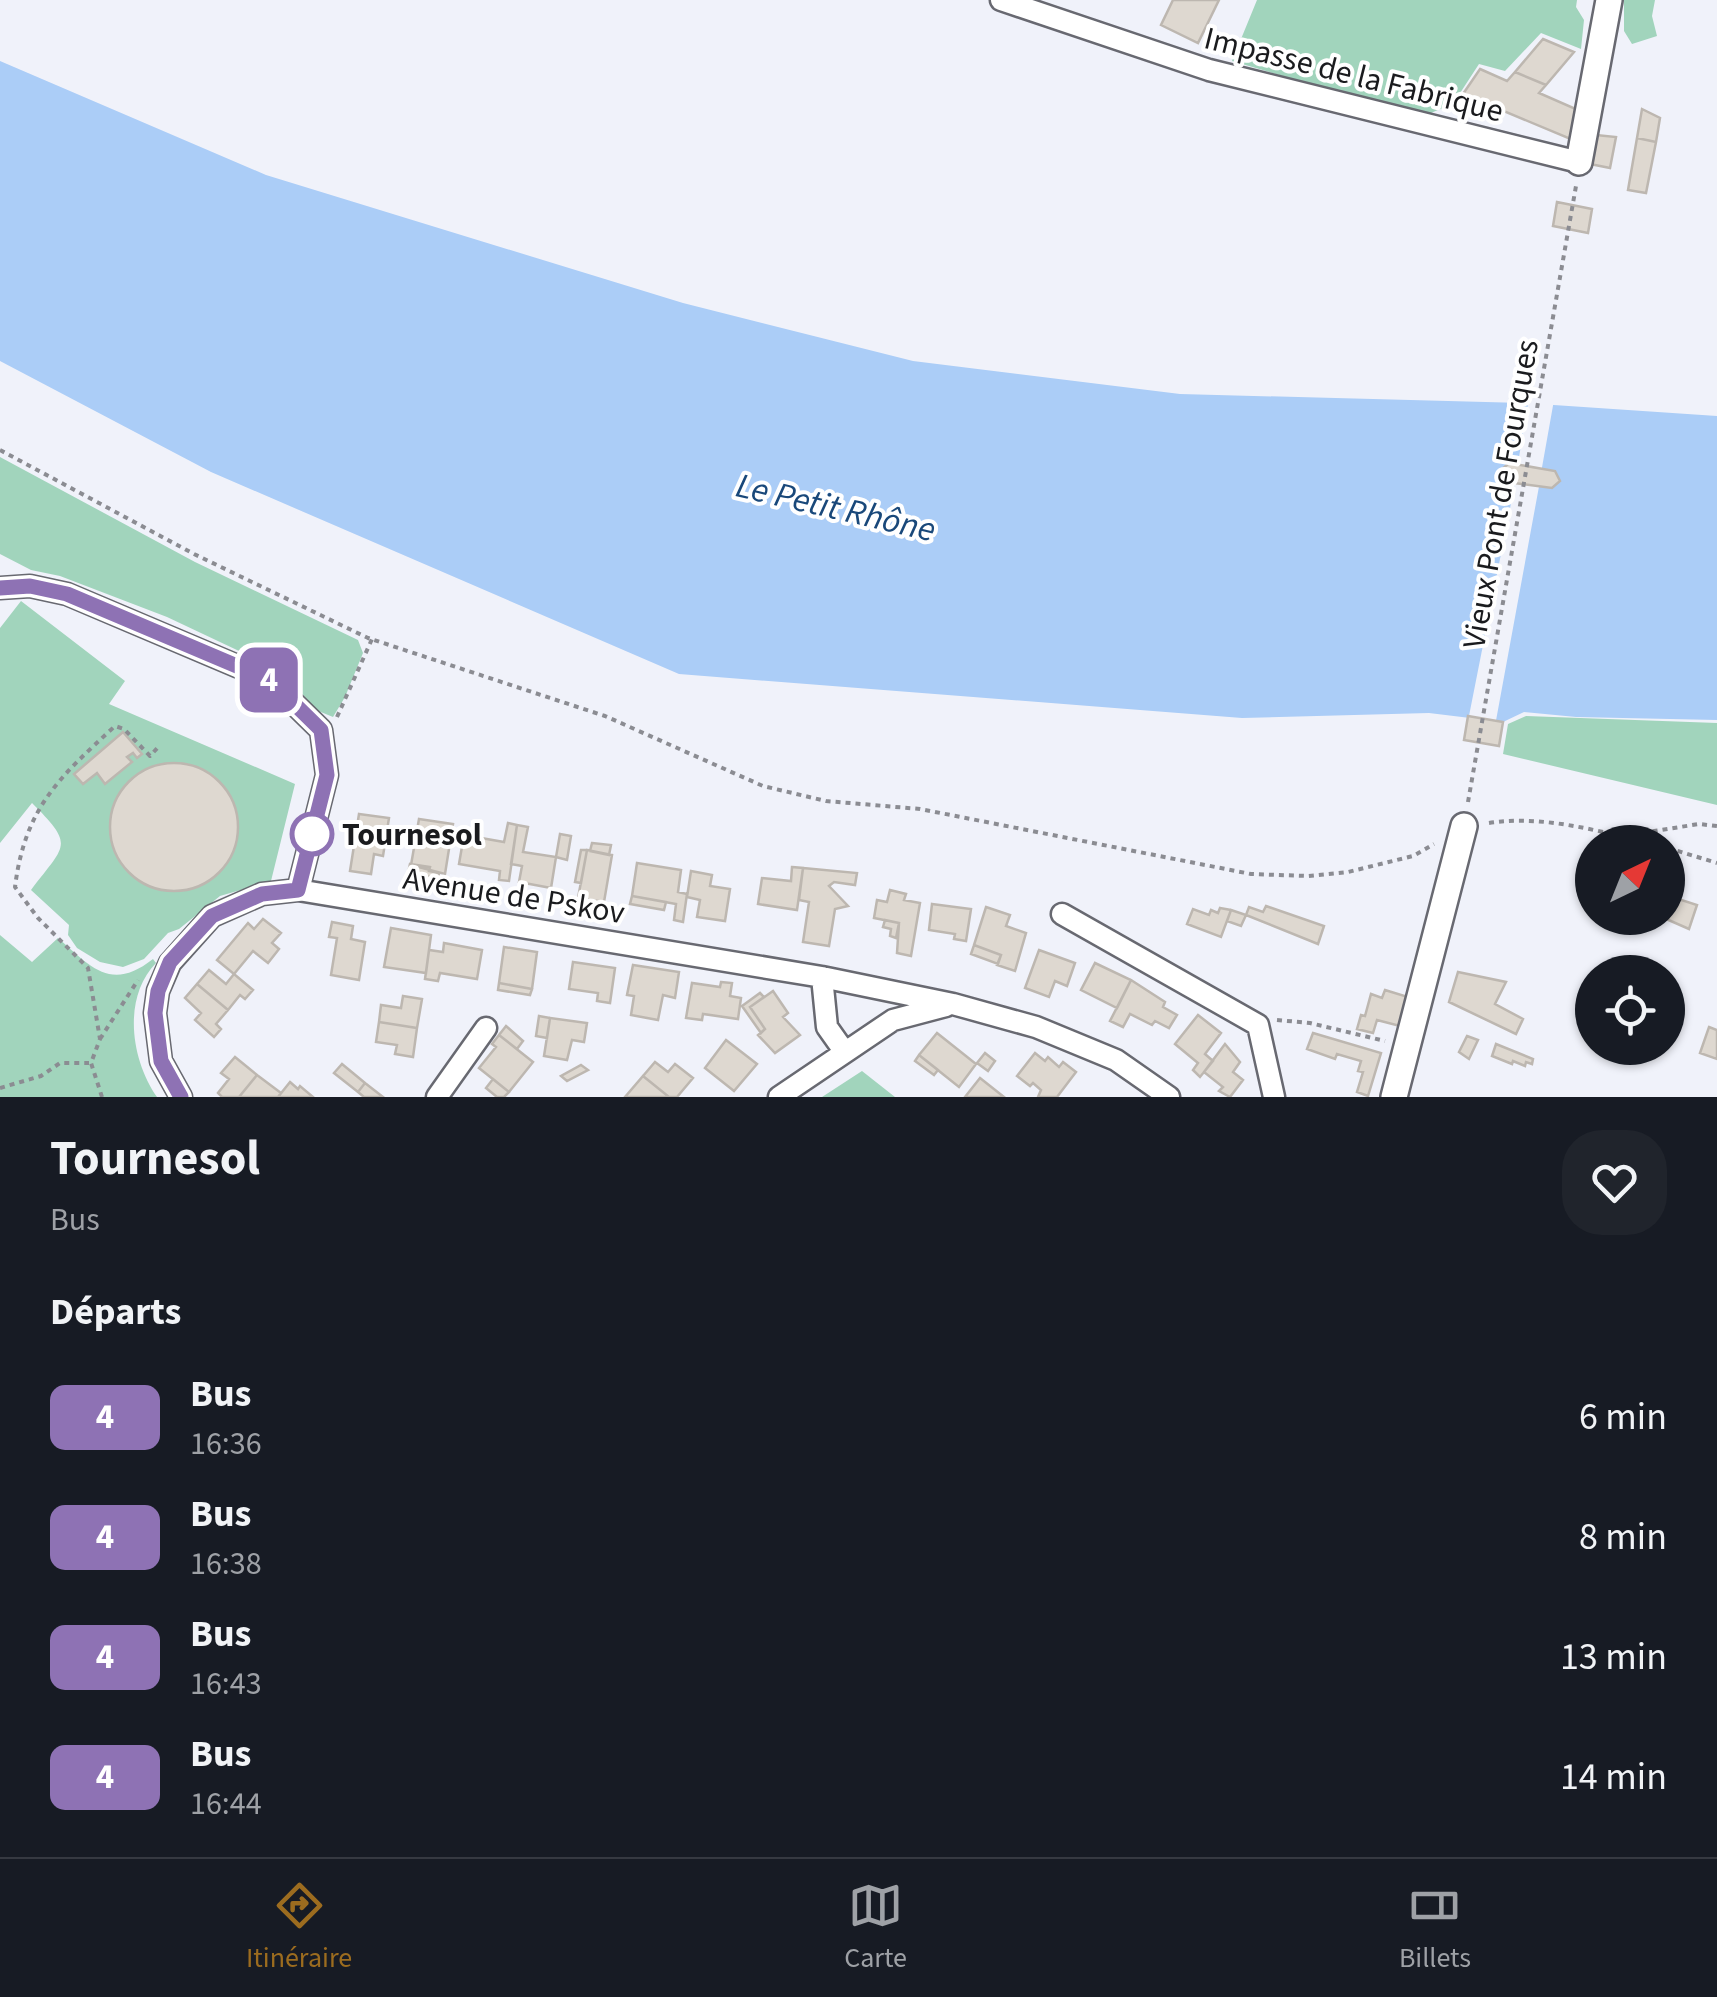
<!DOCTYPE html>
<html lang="fr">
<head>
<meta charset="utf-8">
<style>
  :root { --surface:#171b24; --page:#20242c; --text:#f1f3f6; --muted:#9ea1a6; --line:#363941; --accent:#9c6c1f }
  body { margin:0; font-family:"Source Sans 3",sans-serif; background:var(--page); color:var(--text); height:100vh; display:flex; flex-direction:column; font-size:38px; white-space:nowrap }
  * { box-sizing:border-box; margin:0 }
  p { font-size:32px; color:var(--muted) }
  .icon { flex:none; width:55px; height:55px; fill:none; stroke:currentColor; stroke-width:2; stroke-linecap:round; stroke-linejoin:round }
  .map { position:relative; height:1097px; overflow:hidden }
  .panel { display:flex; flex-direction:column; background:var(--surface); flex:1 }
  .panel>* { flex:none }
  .badge { padding:0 20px; border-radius:15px; font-size:35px; line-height:65px }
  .needle { width:65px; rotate:43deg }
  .fabs { position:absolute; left:1575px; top:825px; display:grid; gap:20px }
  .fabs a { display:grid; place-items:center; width:110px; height:110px; border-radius:50%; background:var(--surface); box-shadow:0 2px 8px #0004; font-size:50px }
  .map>.badge { position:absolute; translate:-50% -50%; box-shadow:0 0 0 5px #fff }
  h2 { padding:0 50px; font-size:38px; line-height:90px }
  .round { display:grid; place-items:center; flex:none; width:105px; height:105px; border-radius:40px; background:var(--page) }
  .summary { display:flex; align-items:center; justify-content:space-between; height:170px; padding:0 50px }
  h1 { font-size:48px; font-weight:700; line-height:75px }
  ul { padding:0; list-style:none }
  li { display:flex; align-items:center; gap:30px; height:120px; padding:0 50px }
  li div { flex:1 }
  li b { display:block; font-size:38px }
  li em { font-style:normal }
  li .badge { min-width:110px; font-weight:700; text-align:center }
  .dock { display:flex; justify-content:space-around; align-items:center; height:140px; border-top:2px solid var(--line); background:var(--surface); font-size:28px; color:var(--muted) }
  .dock a { display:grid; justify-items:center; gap:5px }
  .dock .active { color:var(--accent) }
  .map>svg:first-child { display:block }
  .green { fill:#a1d4bc }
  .water { fill:#abcdf7; fill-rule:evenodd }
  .pier { fill:#f0f2fa }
  .building { fill:#ded8d0; stroke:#bdb7b0; stroke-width:2.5 }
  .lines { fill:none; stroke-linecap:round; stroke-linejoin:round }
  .minor-casing { stroke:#686971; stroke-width:25 }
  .tertiary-casing { stroke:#686971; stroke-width:30 }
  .path { stroke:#8b8c92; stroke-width:4; stroke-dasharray:5 5; stroke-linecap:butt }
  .minor { stroke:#fff; stroke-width:20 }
  .tertiary { stroke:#fff; stroke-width:25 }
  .line-casing { stroke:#fff; stroke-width:22 }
  .line { stroke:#8e72b4; stroke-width:15 }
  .stop-dot { fill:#fff; stroke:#8e72b4; stroke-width:5 }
  .labels { text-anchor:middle; stroke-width:8; stroke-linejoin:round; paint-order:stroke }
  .street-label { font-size:32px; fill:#1a1b1e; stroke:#fff }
  .stop-label { font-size:32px; font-weight:bold; fill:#1a1b1e; stroke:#fff; text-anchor:start }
  .water-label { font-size:35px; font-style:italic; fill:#19487a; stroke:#fff }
</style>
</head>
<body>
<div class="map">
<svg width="1717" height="1097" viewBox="0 0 1717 1097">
  <rect width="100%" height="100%" fill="#f0f2fa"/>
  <!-- green -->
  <path class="green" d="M1257,0H1577L1576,7L1584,20L1581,49L1541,33L1505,71L1479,64L1449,110L1440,109L1422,117L1232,61Z
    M1624,0H1655L1652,16L1657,36L1632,44L1624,31Z
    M0,457L195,562L358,640L363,653L345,697L333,717L316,710L293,683L275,668L167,617L60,576L31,570L0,554Z
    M21,601L125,681L109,704L295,784L271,881L220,896L179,929L168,933L144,959L123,967L100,962L77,948L68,935L69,925L31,890C66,844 75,846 32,803L0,843V628Z
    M1526,716L1717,723V805L1503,754L1508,724Z
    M0,935L32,962L58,938C91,967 111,992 153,959L156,963C122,998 131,1060 157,1097H0Z
    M862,1071L895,1097H822Z"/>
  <!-- water -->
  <path class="water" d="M0,61L266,175L683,303L913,361L1180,394L1523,403L1717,416V720L1576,717L1524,712L1503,722L1429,713L1242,718L679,674L211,472L0,361ZM1509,463L1555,471L1560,481L1552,488L1506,482L1500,471Z"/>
  <!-- pier -->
  <path class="pier" d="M1529,398L1554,400L1541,473L1517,469Z
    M1516,478L1540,481L1495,726L1468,721Z"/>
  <!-- building -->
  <path class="building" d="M1173,0H1219L1198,43L1161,25Z
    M1543,39L1574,52L1546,85L1515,72Z
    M1480,69L1507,81L1515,72L1546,85L1539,93L1578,110L1573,140L1463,94Z
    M1642,109L1660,118L1656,142L1637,138Z
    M1596,135L1616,137L1610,168L1590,164Z
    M1637,138L1656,142L1646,193L1628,190Z
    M1557,202L1592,209L1588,233L1553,226Z
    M1509,463L1555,471L1560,481L1552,488L1506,482L1500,471Z
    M1468,716L1503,722L1499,746L1464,740Z
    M123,732L142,754L137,758L133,753L127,757L132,762L105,784L97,773L83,784L74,774Z
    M110 827a64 64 0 1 1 128 0a64 64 0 1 1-128 0Z
    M359,814L389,818L383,856L374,854L371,874L350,871Z
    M419,819L453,824L445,874L411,865Z
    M508,823L517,825L509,881L499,880L500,871L459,864L464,835L504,842Z
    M517,825L528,827L523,852L556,857L551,888L519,882L522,866L511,864Z
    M560,834L571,836L567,860L556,857Z
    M592,843L611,845L609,855L590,851Z
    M581,850H587L581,883L575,882Z
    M587,850L612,855L604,902L578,898Z
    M637,863L681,870L678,892L687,894L683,922L674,920L676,904L632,896Z
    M410,864L430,867L429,871L439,873L438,878L408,873Z
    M792,867L803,868L797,910L758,904L762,878L791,881Z
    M803,868L857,873L855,885L834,882L829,886L848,906L835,909L829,946L803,942L809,902L799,900Z
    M691,871L712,875L710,886L730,889L725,921L697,917L700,900L687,897Z
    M890,890L906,894L904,900L920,903L911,956L897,953L899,923L874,918L877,900L887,902Z
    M1668,890L1673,892L1672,897L1697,905L1689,929L1664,918H1668Z
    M632,896L666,902L664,910L630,904Z
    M932,904L971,909L966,941L954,939L955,934L929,930Z
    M1266,906L1324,926L1318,944L1246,915L1249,907L1263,912Z
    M986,907L1010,915L1006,926L1026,933L1015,971L997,965L1001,955L974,945Z
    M1220,908L1231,910L1221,937L1187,924L1193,909L1209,915L1211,910L1218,913Z
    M1231,910L1246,915L1241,926L1227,921Z
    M263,919L281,933L272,943L279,949L268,963L253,951L234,974L217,960L248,923L254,929Z
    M885,920L899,923L896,938L890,936L891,929L883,927Z
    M332,922L353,926L351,939L365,942L359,980L331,975L337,938L329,937Z
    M391,928L431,935L426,973L384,967Z
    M444,943L482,950L477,979L440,973L438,981L425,979L429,950L443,952Z
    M974,945L1001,955L998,964L971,954Z
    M504,947L537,952L532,989L499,983Z
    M1039,950L1075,963L1067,986L1055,981L1049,997L1025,988Z
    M573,962L615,968L610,1003L597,1001L598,993L569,989Z
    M1095,963L1131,980L1117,1008L1081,990Z
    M633,965L679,972L675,998L663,995L658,1020L631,1015L634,996L627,995Z
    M209,970L226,984L234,974L253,990L245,999L240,995L228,1010L197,984Z
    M1458,972L1506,982L1495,1004L1523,1019L1516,1034L1449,1002Z
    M1131,980L1165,1002L1163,1007L1177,1015L1169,1028L1155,1021L1152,1025L1130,1014L1123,1027L1110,1021Z
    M721,982L732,983L730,996L741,998L738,1019L703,1014L702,1020L686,1018L692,983L720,987Z
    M499,983L532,989L530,995L498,990Z
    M197,984L228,1010L216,1024L221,1029L214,1037L195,1020L201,1013L185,998Z
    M1385,990L1408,997L1400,1026L1377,1020L1373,1033L1357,1029L1361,1015L1365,1016L1371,994L1382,998Z
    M773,991L788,1013L783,1017L800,1035L775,1053L758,1035L765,1029L750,1007Z
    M760,993L764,997L750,1007L765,1029L761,1033L742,1006Z
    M403,996L422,999L417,1028L379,1022L381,1005L401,1008Z
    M1198,1015L1221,1033L1205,1054L1213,1061L1200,1077L1193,1070L1198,1063L1175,1044Z
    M539,1016L550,1018L547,1038L536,1036Z
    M550,1018L587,1023L584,1042L572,1040L567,1060L544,1056Z
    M379,1022L417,1028L413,1057L395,1054L397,1045L376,1042Z
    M506,1026L523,1041L517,1049L499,1035Z
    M1709,1027L1717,1030V1059L1700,1053Z
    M937,1033L976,1064L959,1087L919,1055Z
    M1313,1033L1381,1053L1368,1096L1357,1092L1363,1072L1358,1071L1361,1061L1337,1054L1335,1059L1307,1049Z
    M499,1035L533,1062L509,1092L479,1068L496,1047L492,1044Z
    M1467,1036L1478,1040L1469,1059L1459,1052Z
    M726,1040L757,1064L734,1091L705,1068Z
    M1225,1044L1240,1062L1233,1072L1243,1080L1230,1097L1219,1091L1223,1087L1204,1072Z
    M1496,1044L1533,1059L1532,1064L1526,1062L1525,1066L1513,1061L1512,1064L1492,1056Z
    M985,1053L995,1061L988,1071L977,1063Z
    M1035,1053L1045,1061L1048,1057L1059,1067L1063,1062L1076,1072L1057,1097H1038L1041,1090L1033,1083L1030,1086L1017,1076Z
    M919,1055L938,1070L934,1075L915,1061Z
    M235,1057L257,1075L239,1097H222L218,1093L229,1079L221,1073Z
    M655,1062L668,1072L675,1064L693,1078L677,1097H669L643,1076Z
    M342,1064L365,1083L358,1092L334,1073Z
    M581,1065L588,1070L567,1081L561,1076Z
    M257,1075L281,1093L278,1097H239Z
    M643,1076L669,1097H625Z
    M980,1078L1004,1097H965Z
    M493,1079L509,1092L504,1097H497L486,1088Z
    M290,1082L298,1089L300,1086L313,1097H278Z
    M365,1083L383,1097H364L358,1092Z"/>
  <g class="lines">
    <!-- minor casing -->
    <g class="minor-casing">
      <path id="minor" d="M1001,0L1209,70L1579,162
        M0,588L30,586L67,594L270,680L321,730L327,775L298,890
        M1062,914L1258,1025L1274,1097
        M822,977L827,1027L844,1051
        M181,1097L161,1061L155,1013L158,991L170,963L212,916L262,894L298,890L822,977L953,1004L1036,1027L1116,1060L1169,1097
        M437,1097L486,1028
        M779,1097L893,1020L946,1006"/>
    </g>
    <!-- tertiary casing -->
    <g class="tertiary-casing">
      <path id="tertiary" d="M1579,162L1609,0
        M1394,1097L1464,826"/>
    </g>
    <!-- path -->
    <path class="path" d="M0,450L194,554L368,638L605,716L763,786L826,801L920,809L1251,874L1308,876L1348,872L1413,856L1434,844
      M337,717L372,639
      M1468,802L1576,186
      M1489,823C1543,815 1593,830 1646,842
      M1623,836L1699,824L1717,826
      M1668,848L1717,863
      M1277,1020L1310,1023L1385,1041
      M100,1039L138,980
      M0,1088L41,1076L60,1063H89
      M102,1097L91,1063L100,1039L88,968L38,918L15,887C25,807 60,777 115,726L124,729L150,756L160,745"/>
    <!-- minor -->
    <use href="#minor" class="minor"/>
    <!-- tertiary -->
    <use href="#tertiary" class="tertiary"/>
  </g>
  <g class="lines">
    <!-- line casing -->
    <g class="line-casing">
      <path id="line" d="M0,588L30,586L67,594L270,680L321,730L327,775L298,890L262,894L212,916L170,962L158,991L155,1013L161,1061L181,1097"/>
    </g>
    <!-- line -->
    <use href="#line" class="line"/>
  </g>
  <!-- markers -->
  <circle class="stop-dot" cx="312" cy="834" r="20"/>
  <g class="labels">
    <!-- street labels -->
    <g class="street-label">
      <text transform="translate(1354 74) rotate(14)" y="11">Impasse de la Fabrique</text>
      <text transform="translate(1500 494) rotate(-80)" y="11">Vieux Pont de Fourques</text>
      <text transform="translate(514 895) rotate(9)" y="11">Avenue de Pskov</text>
    </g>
    <!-- stop labels -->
    <g class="stop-label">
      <text x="342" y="845">Tournesol</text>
    </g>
    <!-- water labels -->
    <g class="water-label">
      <text transform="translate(836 507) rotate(13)" y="12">Le Petit Rhône</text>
    </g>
  </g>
</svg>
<div class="fabs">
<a><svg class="needle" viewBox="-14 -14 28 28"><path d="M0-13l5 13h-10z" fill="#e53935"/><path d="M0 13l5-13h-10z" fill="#9ea1a6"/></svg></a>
<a><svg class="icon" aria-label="locate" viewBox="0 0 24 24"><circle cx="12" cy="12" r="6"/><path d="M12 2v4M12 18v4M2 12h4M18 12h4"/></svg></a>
</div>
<b class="badge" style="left:269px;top:680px;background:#8e72b4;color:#fff">4</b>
</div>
<section class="panel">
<div class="summary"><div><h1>Tournesol</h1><p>Bus</p></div><a class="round"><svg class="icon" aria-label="heart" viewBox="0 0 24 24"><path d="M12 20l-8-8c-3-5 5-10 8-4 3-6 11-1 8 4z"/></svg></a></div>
<h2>Départs</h2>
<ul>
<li><span class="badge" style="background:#8e72b4;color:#fff">4</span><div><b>Bus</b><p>16:36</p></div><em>6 min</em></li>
<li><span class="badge" style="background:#8e72b4;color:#fff">4</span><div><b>Bus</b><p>16:38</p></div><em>8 min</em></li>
<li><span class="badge" style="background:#8e72b4;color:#fff">4</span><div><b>Bus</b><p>16:43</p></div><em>13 min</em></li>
<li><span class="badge" style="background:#8e72b4;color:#fff">4</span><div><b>Bus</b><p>16:44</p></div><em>14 min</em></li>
</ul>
</section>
<nav class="dock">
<a class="active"><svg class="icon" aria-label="directions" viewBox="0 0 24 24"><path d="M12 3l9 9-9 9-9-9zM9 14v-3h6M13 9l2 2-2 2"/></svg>Itinéraire</a>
<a><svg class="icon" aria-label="map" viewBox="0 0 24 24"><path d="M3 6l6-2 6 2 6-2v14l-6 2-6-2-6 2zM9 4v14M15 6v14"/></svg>Carte</a>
<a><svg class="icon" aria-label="tickets" viewBox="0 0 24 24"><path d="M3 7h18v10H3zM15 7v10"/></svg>Billets</a>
</nav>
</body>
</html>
